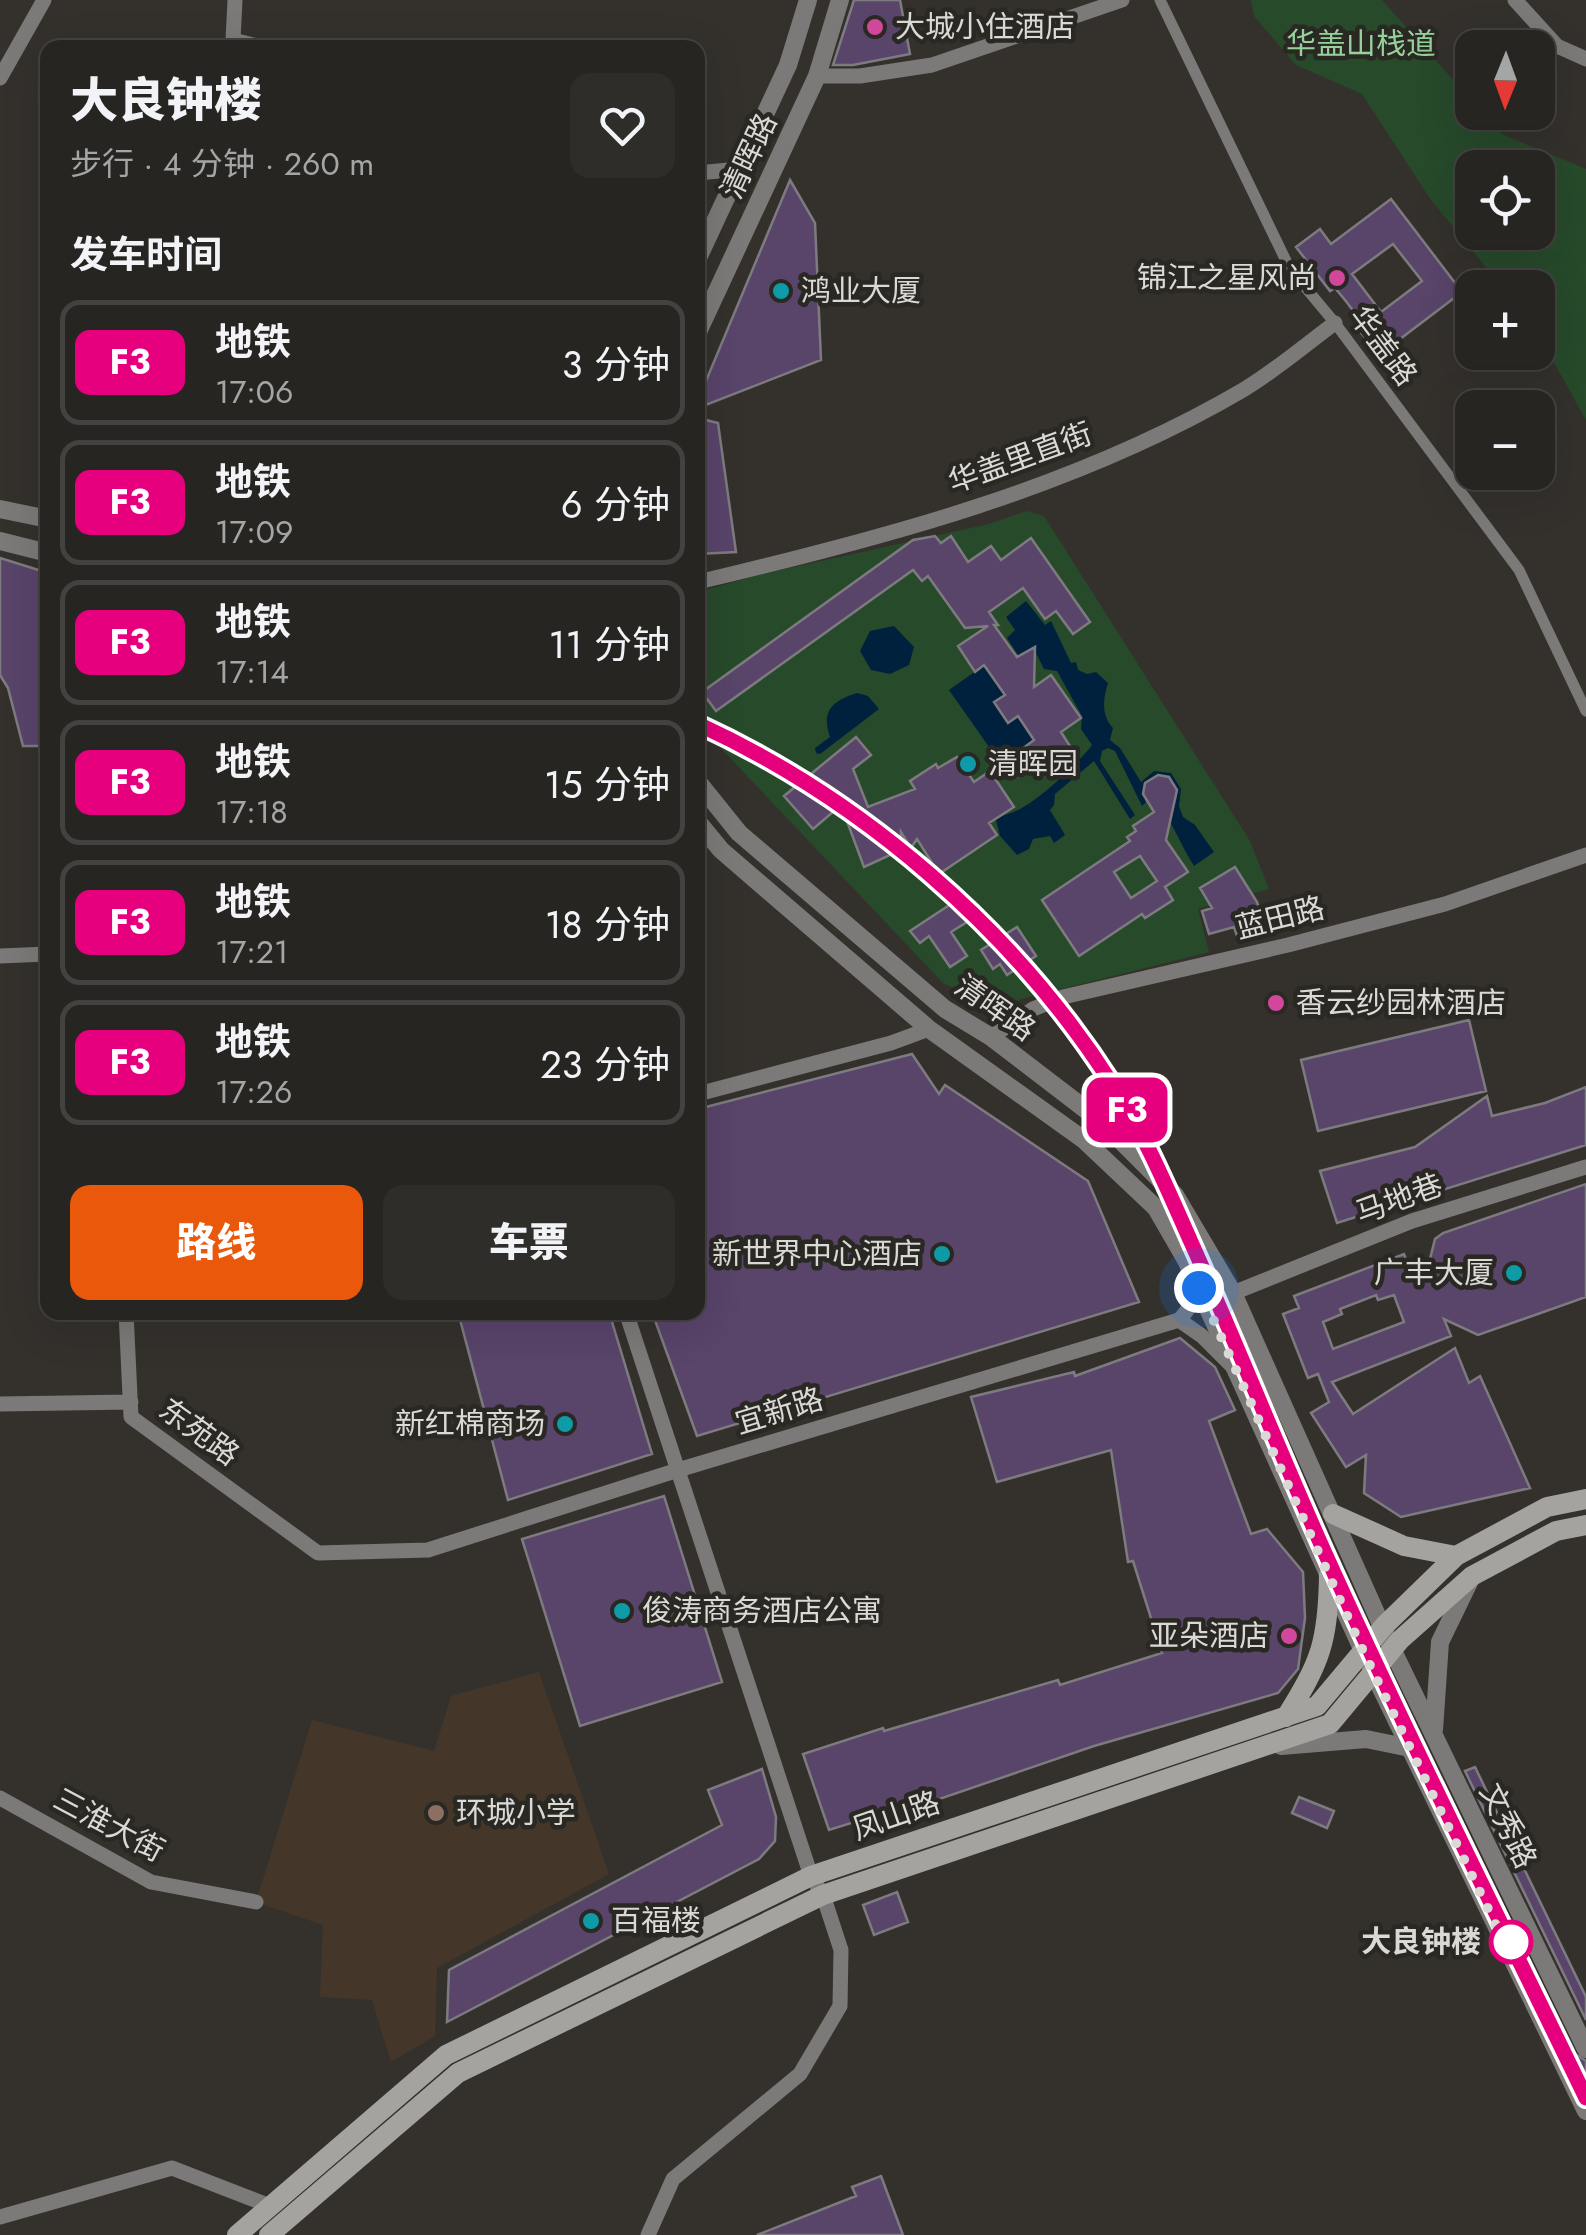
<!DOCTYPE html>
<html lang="zh">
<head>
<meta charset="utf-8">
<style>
  :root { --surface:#272522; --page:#2f2d2a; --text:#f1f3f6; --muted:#a4a5a5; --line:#434240; --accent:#ea580c }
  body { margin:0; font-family:Jost,"Noto Sans SC",sans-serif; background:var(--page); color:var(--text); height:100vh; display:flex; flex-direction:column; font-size:38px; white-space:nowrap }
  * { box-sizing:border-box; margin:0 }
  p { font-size:32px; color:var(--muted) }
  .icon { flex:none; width:55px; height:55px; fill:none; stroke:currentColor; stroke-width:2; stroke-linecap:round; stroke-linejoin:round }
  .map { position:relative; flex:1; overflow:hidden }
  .side { position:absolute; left:40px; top:40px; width:665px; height:1280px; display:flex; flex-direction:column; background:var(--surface); border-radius:20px; box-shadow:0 10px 40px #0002,0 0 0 2px var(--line) }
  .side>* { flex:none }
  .badge { padding:0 20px; border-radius:15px; font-size:35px; line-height:65px }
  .needle { width:65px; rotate:181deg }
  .buttons { position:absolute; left:1455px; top:30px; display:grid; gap:20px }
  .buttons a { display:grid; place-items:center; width:100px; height:100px; border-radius:20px; background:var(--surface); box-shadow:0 10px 40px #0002,0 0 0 2px var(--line); font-size:50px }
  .you { position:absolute; width:50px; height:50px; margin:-25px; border:8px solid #fff; border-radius:50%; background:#1a73e8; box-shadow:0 0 0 15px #1a73e833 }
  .map>.badge { position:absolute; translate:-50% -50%; box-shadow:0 0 0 5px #fff }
  h2 { padding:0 30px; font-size:38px; line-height:90px }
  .round { display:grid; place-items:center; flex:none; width:105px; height:105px; border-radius:20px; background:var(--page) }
  .headline { display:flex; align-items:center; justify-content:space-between; height:170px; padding:0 30px }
  h1 { font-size:48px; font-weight:800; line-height:75px }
  .cta { display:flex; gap:20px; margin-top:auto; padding:20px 30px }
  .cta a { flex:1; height:115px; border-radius:20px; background:var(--accent); color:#fff; font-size:40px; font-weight:800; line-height:115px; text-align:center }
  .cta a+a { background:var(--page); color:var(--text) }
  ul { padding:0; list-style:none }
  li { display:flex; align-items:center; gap:30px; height:125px; margin:0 20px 15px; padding:0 10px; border:5px solid var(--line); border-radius:20px }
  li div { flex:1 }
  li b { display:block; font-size:38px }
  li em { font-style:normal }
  li .badge { min-width:110px; font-weight:700; text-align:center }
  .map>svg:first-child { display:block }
  .education { fill:#443729 }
  .green { fill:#274a2b; fill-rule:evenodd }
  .water { fill:#00213d }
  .building { fill:#59446a; stroke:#7e7b80; stroke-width:2.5; fill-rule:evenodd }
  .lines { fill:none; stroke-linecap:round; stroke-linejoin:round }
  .pedestrian { stroke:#7c7a78; stroke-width:11 }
  .minor { stroke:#7c7a78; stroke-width:15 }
  .tertiary { stroke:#7c7a78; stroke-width:18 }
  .secondary { stroke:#a5a39f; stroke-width:20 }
  .line-casing { stroke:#fff; stroke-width:22 }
  .line { stroke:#e6007e; stroke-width:15 }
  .walk { stroke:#dad9d6; stroke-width:10; stroke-dasharray:0 18 }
  .hotel-dot { fill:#d1479c; stroke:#2a2823; stroke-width:4 }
  .culture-dot { fill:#0f9aa8; stroke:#2a2823; stroke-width:4 }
  .education-dot { fill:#8d6e63; stroke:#2a2823; stroke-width:4 }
  .stop-dot { fill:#fff; stroke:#e6007e; stroke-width:5 }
  .labels { text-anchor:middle; stroke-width:9; stroke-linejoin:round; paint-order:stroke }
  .poi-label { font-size:30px; fill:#dad9d6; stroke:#2a2823; text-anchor:start }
  .park-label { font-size:30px; fill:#96d19b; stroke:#2a2823 }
  .street-label { font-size:30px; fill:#dad9d6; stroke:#2a2823 }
  .stop-label { font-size:30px; font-weight:bold; fill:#dad9d6; stroke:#2a2823; text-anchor:end }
</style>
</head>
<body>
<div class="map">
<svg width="1586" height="2235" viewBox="0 0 1586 2235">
  <rect width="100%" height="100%" fill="#34312d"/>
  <!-- education -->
  <path class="education" d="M539,1672L609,1874L437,1968L435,2036L391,2062L372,2000L320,1997L323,1925L256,1902L312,1720L434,1751L451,1696Z"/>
  <!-- green -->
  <path class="green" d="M1251,0H1382L1472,101V112L1483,113L1502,134L1586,169V420L1538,334V288L1502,287L1431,200L1362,94L1296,65L1254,16ZM1472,168H1538V232H1472Z
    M1027,511L1044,516L1250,841L1269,889L1198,909L1209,952L1006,1003L976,997L944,984L698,724V592L767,573L989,524Z"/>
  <!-- water -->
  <path class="water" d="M1026,601L1045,625L1051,621L1071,663L1076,662L1078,670L1087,674L1096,672L1108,683C1103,699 1101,715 1113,728L1110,740L1120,748L1141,782L1154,771L1171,773L1181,789L1179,806L1183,817L1195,825L1214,852L1194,866C1182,847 1175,828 1162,809L1175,800L1177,790L1145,783L1143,794L1146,802L1142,806L1115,751L1108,748L1102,751L1100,761L1135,815L1130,819L1094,761L1055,794L1054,805L1050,810L1065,835L1054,843L1050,836L1033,839L1029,849L1017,855L1000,836L996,820C1004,814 1010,814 1018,810C1039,800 1078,764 1092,745L1081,729L1082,716L1057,671L1044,669L1036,653L1028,650L1018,655L1007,638L1015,630L1006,617Z
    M894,626L914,647L909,665L890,674L871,670L860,651L870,631Z
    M983,666L1005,695L995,702L1009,722L1018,716L1041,752L1025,754L1019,751L1014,755V761L1020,765L1008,774L949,690Z
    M857,693L868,696L879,709L820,754L816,753L815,748L830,737C821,711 832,701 857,693Z"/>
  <!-- building -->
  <path class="building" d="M854,0H900L910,54L853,65H833Z
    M790,180L815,223L821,360L698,408V400Z
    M1391,199L1462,292L1379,355L1358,329L1364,325L1345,300L1335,288L1330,291L1296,247L1320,229L1331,244ZM1393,244L1422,281L1381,312L1352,274Z
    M698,418L718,423L736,552L698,554Z
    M935,536L941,543L951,536L968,562L991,546L1001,560L1031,538L1090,622L1073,634L1056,611L1045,619L1023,588L989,612L998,625H994L1017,657L1035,647L1034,687L1051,675L1081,718L1061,732L1070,746L1056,755L1055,752L1015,778L1014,755L1034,740L1018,716L1008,723L994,702L1005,695L984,665L975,672L958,646L988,626L965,628L928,576L922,581L913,570L716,711L702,692L913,540Z
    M0,558L48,573V746H23L8,688L0,675Z
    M856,737L871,755L853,769L868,807L915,789L910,781L936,764L938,768L957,757L974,782L990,771L1014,807L989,823L997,835L939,874L917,839L911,848L901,832V850L864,867L841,805L813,829L784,796Z
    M1158,775L1169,777L1177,790L1166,840L1188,872L1165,887L1173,900L1145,918L1142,914L1079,956L1042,900L1130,841L1127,837L1136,831L1133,826L1154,812L1143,794L1145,783ZM1140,856L1157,881L1131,898L1114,872Z
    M1235,867L1257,902L1266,931L1238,939L1234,927L1209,934L1202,911L1212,908L1200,888Z
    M957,900L970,920L951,932L967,956L950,967L929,936L920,943L910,931Z
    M1017,927L1036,956L1007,975L1000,964L993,969L981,950Z
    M1469,1020L1486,1091L1318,1131L1301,1060Z
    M912,1054L939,1094L945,1085L1088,1181L1139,1302L697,1436L652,1312H698V1109Z
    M1586,1087V1145L1337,1223L1320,1171L1415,1147L1487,1096L1492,1116L1545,1103Z
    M1586,1184V1297L1478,1335L1444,1319L1451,1336L1332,1382L1353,1414L1455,1348L1469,1383L1480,1376L1530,1488L1401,1517L1364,1493L1366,1455L1346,1467L1311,1413L1329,1402L1318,1374L1308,1378L1283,1314L1299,1308L1294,1296L1404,1254L1409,1267L1430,1259L1435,1239L1443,1233ZM1376,1295L1378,1300L1394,1295L1404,1322L1333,1349L1323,1322L1342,1314L1340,1309Z
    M458,1312H609L652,1454L508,1500Z
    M1180,1338L1215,1367L1235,1410L1209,1421L1251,1534L1267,1529L1303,1572L1305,1618L1298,1669L1278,1693L1094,1746L925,1804L924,1800L829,1830L803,1754L883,1728L884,1731L1058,1680L1060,1685L1162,1653L1133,1561L1128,1562L1111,1450L997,1482L971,1397L1074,1372L1075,1376Z
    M664,1496L722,1682L580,1726L522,1539Z
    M1475,1767L1586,1997V2020L1465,1771Z
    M762,1769L776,1817L775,1841L759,1859L447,2022L449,1970L722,1825L708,1790Z
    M1443,1782L1575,2054L1586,2061V2082Z
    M1299,1797L1334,1811L1327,1828L1292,1813Z
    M897,1892L908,1922L874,1935L863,1905Z
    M881,2176L903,2235H757L856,2196L852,2187Z"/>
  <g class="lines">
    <!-- pedestrian -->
    <path class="pedestrian" d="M1160,0L1290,269L1335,323L1519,570L1586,711"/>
    <!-- minor -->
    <path class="minor" d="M235,0L233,40L265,48
      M1515,0L1557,46L1586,59
      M817,76H860L932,65L1122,0
      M0,78L44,0
      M698,173L739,169
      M698,582C884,538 1076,488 1243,390C1275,371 1305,345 1335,323
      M0,956L48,954
      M991,1037L1033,1009L1063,997L1288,945L1445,904L1586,855
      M698,1094L891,1043L929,1029
      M1233,1293L1412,1221L1586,1167
      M126,1312L131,1417L318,1553L428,1550L678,1470L1179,1320L1202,1336L1232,1366
      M626,1312L811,1876L823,1895L841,1950L840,2006L800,2074L673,2179L648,2235
      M1179,1320C1192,1307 1194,1297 1190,1279
      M0,1404L131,1402
      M0,1798L151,1882L256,1902
      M0,2217L172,2168L270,2206"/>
    <!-- tertiary -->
    <path class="tertiary" d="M698,258L788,65L808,0
      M698,332L817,76L840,0
      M0,509L48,519
      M0,541L48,553
      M698,782L739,833L945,1009L991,1037L1102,1122L1175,1195L1233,1293L1392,1649L1586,2049
      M698,822L721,850L929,1029L1084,1140L1156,1208L1186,1260L1363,1651L1586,2111
      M1434,1730L1440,1642L1471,1578
      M1281,1746L1366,1739L1410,1748"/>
    <!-- secondary -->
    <path class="secondary" d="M1333,1514L1404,1546L1456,1556
      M1286,1717C1321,1661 1328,1642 1329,1575
      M237,2235L446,2055L811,1876L1317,1706L1384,1626L1456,1556L1547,1507L1586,1499
      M269,2235L458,2073L823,1895L1330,1724L1400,1640L1472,1576L1556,1531L1586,1525"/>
  </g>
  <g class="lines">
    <!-- line casing -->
    <g class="line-casing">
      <path id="line" d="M698,724C863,800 1014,930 1112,1084C1144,1133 1167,1188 1191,1242C1237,1344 1278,1449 1324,1551C1407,1735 1498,1916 1586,2098"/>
    </g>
    <!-- line -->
    <use href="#line" class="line"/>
    <!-- walk -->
    <path class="walk" d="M1199,1288L1363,1651L1506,1946L1511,1942"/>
  </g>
  <!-- markers -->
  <g class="hotel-dot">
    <circle cx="875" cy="27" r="10"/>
    <circle cx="1337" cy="278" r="10"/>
    <circle cx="1276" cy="1003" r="10"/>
    <circle cx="1289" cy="1636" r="10"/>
  </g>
  <g class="culture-dot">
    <circle cx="781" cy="291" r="10"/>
    <circle cx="968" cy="764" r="10"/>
    <circle cx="942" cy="1254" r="10"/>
    <circle cx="1514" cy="1273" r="10"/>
    <circle cx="565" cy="1424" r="10"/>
    <circle cx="622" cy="1611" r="10"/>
    <circle cx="591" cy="1921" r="10"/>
  </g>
  <circle class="education-dot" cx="436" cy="1813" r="10"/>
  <circle class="stop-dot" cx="1511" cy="1942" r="20"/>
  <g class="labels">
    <!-- poi labels -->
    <g class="poi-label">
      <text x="895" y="37">大城小住酒店</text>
      <text x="1317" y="288" text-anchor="end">锦江之星风尚</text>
      <text x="801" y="301">鸿业大厦</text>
      <text x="988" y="774">清晖园</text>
      <text x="1296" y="1013">香云纱园林酒店</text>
      <text x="922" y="1264" text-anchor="end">新世界中心酒店</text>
      <text x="1494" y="1283" text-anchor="end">广丰大厦</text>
      <text x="545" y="1434" text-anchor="end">新红棉商场</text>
      <text x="642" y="1621">俊涛商务酒店公寓</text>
      <text x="1269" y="1646" text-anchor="end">亚朵酒店</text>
      <text x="456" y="1823">环城小学</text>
      <text x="611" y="1931">百福楼</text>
    </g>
    <!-- park labels -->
    <g class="park-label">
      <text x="1361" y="54">华盖山栈道</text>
    </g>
    <!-- street labels -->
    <g class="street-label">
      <text transform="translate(749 156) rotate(-65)" y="10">清晖路</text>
      <text transform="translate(1383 346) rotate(53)" y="10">华盖路</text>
      <text transform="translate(1020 458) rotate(-20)" y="10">华盖里直街</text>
      <text transform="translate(1280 918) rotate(-14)" y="10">蓝田路</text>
      <text transform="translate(995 1008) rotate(35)" y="10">清晖路</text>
      <text transform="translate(1399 1199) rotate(-20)" y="10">马地巷</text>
      <text transform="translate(779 1411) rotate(-17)" y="10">宜新路</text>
      <text transform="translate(199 1432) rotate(36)" y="10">东苑路</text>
      <text transform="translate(896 1816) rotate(-19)" y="10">凤山路</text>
      <text transform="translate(109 1825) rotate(28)" y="10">三淮大街</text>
      <text transform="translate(1508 1826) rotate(64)" y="10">文秀路</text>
    </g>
    <!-- stop labels -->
    <g class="stop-label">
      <text x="1481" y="1952">大良钟楼</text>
    </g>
  </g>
</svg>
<div class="buttons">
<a><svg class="needle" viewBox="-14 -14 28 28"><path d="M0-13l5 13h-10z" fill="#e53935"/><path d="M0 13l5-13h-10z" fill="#a4a5a5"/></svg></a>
<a><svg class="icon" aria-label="locate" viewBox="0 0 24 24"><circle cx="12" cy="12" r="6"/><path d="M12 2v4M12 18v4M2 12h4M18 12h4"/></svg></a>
<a>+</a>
<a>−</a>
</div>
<div class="you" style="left:1199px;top:1288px"></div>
<b class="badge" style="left:1127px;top:1110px;background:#e6007e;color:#fff">F3</b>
<section class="side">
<div class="headline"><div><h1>大良钟楼</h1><p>步行 · 4 分钟 · 260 m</p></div><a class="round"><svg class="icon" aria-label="heart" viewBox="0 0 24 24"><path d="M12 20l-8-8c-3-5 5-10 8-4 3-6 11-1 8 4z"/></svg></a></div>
<h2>发车时间</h2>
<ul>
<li><span class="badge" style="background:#e6007e;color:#fff">F3</span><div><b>地铁</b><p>17:06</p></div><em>3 分钟</em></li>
<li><span class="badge" style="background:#e6007e;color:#fff">F3</span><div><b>地铁</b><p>17:09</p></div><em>6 分钟</em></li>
<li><span class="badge" style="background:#e6007e;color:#fff">F3</span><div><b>地铁</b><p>17:14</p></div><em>11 分钟</em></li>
<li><span class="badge" style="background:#e6007e;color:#fff">F3</span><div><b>地铁</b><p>17:18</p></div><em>15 分钟</em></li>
<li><span class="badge" style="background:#e6007e;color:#fff">F3</span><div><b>地铁</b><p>17:21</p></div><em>18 分钟</em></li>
<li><span class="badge" style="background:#e6007e;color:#fff">F3</span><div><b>地铁</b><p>17:26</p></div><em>23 分钟</em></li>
</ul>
<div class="cta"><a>路线</a><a>车票</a></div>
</section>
</div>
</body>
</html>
